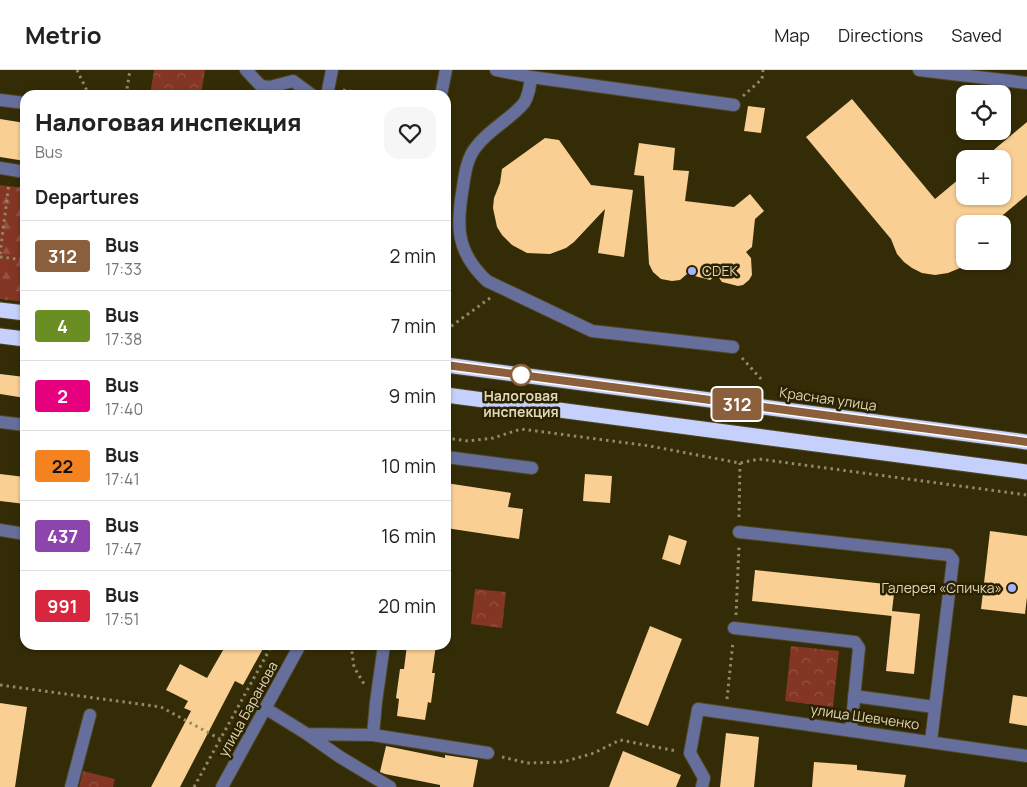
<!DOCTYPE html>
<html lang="en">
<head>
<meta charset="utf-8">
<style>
  :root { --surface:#fff; --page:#f6f6f6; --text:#222; --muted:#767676; --line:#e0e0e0 }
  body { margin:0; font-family:Manrope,sans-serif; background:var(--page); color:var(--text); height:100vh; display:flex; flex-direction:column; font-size:19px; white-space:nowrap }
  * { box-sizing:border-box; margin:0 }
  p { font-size:16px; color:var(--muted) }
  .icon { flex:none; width:28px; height:28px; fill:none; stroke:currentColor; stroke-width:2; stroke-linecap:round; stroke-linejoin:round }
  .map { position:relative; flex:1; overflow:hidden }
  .sheet { position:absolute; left:20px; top:20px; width:431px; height:560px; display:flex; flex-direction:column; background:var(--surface); border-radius:15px; box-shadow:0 1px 4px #0004 }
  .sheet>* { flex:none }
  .badge { padding:0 10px; border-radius:4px; font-size:18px; line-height:32px }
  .fabs { position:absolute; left:956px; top:15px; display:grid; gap:10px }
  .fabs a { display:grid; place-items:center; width:55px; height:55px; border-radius:10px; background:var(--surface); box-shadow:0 1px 4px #0004; font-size:25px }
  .map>.badge { position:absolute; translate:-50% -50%; box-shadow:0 0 0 2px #fff }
  h2 { padding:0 15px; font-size:19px; line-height:45px }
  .round { display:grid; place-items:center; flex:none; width:52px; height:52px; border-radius:15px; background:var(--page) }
  .summary { display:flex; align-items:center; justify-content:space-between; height:85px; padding:0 15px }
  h1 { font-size:24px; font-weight:800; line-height:38px }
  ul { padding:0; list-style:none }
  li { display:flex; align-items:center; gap:15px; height:70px; padding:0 15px; border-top:1px solid var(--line) }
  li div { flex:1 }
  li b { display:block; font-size:19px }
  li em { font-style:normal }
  li .badge { min-width:55px; font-weight:700; text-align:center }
  header { display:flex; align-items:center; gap:30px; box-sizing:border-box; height:70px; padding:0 25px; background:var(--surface); border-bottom:1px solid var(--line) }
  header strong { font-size:24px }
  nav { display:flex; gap:28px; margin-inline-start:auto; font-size:18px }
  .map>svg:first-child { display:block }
  .forest { fill:url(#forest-firs) }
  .park { fill:url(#park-crowns) }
  .building { fill:#f9cf94 }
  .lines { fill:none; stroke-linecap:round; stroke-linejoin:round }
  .minor-casing { stroke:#4f4723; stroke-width:14 }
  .highway-casing { stroke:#4f4723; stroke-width:17 }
  .path { stroke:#918966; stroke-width:3; stroke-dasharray:2.5 4; stroke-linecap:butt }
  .minor { stroke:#666e9b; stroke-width:12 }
  .highway { stroke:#c6d0fc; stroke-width:15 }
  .line-casing { stroke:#fff; stroke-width:11 }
  .line { stroke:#8b5e3c; stroke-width:8 }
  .poi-dot { fill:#a4b2fc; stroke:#2a2200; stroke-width:2 }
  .stop-dot { fill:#fff; stroke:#8b5e3c; stroke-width:2.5 }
  .labels { text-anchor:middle; stroke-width:5; stroke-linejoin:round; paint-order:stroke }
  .poi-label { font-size:14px; fill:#ded6b5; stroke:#2a2200; text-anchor:start }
  .stop-label { font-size:14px; font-weight:bold; fill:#ded6b5; stroke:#2a2200 }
  .street-label { font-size:14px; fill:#ded6b5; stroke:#2a2200 }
</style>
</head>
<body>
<header>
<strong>Metrio</strong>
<nav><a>Map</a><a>Directions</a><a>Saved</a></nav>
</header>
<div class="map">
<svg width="1027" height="717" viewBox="0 0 1027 717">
  <defs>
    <pattern id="forest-firs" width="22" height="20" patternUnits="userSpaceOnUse" patternTransform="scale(1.25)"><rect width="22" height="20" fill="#833623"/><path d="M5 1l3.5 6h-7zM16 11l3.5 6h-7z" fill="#945241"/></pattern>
    <pattern id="park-crowns" width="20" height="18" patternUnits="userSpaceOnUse" patternTransform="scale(1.25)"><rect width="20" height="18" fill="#833623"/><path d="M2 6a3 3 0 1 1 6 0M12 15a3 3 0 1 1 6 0" fill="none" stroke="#945241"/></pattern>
  </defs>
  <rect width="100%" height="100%" fill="#342c07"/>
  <!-- forest -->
  <path class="forest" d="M0,115L25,118V232L0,229Z"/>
  <!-- park -->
  <path class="park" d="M154,0H205L201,25H150Z
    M475,519L506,522L502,558L471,554Z
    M791,576L839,581L833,637L785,631Z
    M83,701L115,709L113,717H79Z"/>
  <!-- building -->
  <path class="building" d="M852,29L935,129L965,104V126H1002V89H983L1027,52V125L992,154H965V193L960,198L948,203L935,205L922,203L912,198L904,192L897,184L891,169L806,67Z
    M748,36L765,38L761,63L744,61Z
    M0,49L25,53V91L0,87Z
    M545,68L559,70L591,115L633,120L624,187L598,183L605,139L574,172L566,178L550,184L527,183L512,175L502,165L497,157L493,138L494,128L500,113L502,99Z
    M639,73L675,78L673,100L689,101L685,131L734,137L750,124L764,141L755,149L752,177L746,182L751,188L752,205L749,210L743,215L738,216L722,212L717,205L710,210L687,204L680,210L672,211L661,209L653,202L649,194L644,106L634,105Z
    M0,304L25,307V328L0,324Z
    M0,404L25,407V434L0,431Z
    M585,404L612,406L610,433L583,431Z
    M446,413L511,423L508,437L523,439L519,469L446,458Z
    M990,461L1027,466V527L1025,544L981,539Z
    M669,465L687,471L680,495L662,489Z
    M755,500L895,515L892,541L920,544L914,604L886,601L892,542V546L752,531Z
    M650,556L682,569L648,656L616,643Z
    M226,575H265L243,615L235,611L180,717H151L191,641L184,638L188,631L166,620L180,594L207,608Z
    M407,575H436L432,603H435L431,633L428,632L425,650L397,646L399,629L396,628L400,599H404Z
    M1013,625L1027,627V656L1009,653Z
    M0,633L27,637L15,717H0Z
    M726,663L759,667L754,717H720Z
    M386,676L445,688V685L478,690L473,717H440V715L385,704L380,702Z
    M623,681L681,705L676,717H609Z
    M814,692L857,695V700L906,705L904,717H812Z"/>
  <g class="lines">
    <!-- minor casing -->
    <g class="minor-casing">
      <path id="minor" d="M246,0L261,16L270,17L293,11L312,25
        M496,0L531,7L734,35
        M919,0L1027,13
        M531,7C530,16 529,25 524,33C510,50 489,59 476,77C467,88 465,103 463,117C456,156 456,182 487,211L592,261L733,277
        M327,25L332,0
        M441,25L446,0
        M0,30L25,33
        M0,98L25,102
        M0,352L25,355
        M446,387L532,398
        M0,460L25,464
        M739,462L949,485L953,490L931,671
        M734,558L855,572L859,578L851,660
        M854,626L934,637
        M265,638L307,664L340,687L390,717
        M307,664L373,665L376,632L384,575
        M373,665L488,683
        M71,717L90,645
        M222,717L300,575
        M702,717L704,708L690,683L698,639L1027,686"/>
    </g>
    <!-- highway casing -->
    <g class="highway-casing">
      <path id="highway" d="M0,240L25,243
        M0,266L25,269
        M446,295L1027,372
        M446,325L1027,402"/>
    </g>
    <!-- path -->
    <path class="path" d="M77,0L89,25
      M343,20L374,25
      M126,25L130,0
      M743,26L762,9L763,0
      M0,184L9,113
      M0,187L25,190
      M446,260L490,228
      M742,288L762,310
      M446,368L468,371L493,368L521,359L650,376L734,392L740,393L759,389L1027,425
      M739,447L740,393
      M736,545L739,476
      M351,575L354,597L364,614
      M0,615L161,637L220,669
      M727,629L733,571
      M502,687L527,693L563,692L594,683L620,670L677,681
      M194,717L272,575"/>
    <!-- minor -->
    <use href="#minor" class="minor"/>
    <!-- highway -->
    <use href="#highway" class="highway"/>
  </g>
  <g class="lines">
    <!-- line casing -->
    <g class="line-casing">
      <path id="line" d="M446,295L1027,372"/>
    </g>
    <!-- line -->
    <use href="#line" class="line"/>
  </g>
  <!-- markers -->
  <g class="poi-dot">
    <circle cx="692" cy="201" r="5"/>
    <circle cx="1012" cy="518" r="5"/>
  </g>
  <circle class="stop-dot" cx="521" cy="305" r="10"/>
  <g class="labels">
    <!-- poi labels -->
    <g class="poi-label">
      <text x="702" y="206">CDEK</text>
      <text x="1002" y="523" text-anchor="end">Галерея «Спичка»</text>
    </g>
    <!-- stop labels -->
    <g class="stop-label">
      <text x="521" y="331">Налоговая<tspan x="521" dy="16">инспекция</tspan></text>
    </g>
    <!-- street labels -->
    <g class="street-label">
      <text transform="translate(828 329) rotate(8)" y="5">Красная улица</text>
      <text transform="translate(248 639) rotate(-61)" y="5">улица Баранова</text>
      <text transform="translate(865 647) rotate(8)" y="5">улица Шевченко</text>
    </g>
  </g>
</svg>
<div class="fabs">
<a><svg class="icon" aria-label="locate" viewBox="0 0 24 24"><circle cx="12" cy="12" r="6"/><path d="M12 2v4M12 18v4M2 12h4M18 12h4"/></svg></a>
<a>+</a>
<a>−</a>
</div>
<b class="badge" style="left:737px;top:334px;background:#8b5e3c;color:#fff">312</b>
<section class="sheet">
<div class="summary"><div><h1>Налоговая инспекция</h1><p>Bus</p></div><a class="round"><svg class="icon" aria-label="heart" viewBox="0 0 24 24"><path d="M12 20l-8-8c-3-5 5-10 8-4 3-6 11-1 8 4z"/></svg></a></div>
<h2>Departures</h2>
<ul>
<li><span class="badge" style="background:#8b5e3c;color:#fff">312</span><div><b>Bus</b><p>17:33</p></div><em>2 min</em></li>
<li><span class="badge" style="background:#6b8e23;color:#fff">4</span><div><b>Bus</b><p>17:38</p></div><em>7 min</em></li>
<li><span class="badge" style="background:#e6007e;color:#fff">2</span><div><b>Bus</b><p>17:40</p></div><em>9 min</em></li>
<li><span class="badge" style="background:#f58220;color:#111">22</span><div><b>Bus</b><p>17:41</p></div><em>10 min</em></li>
<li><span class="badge" style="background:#8e44ad;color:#fff">437</span><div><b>Bus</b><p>17:47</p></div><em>16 min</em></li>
<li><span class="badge" style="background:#d7263d;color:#fff">991</span><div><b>Bus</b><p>17:51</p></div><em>20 min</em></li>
</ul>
</section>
</div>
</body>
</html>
